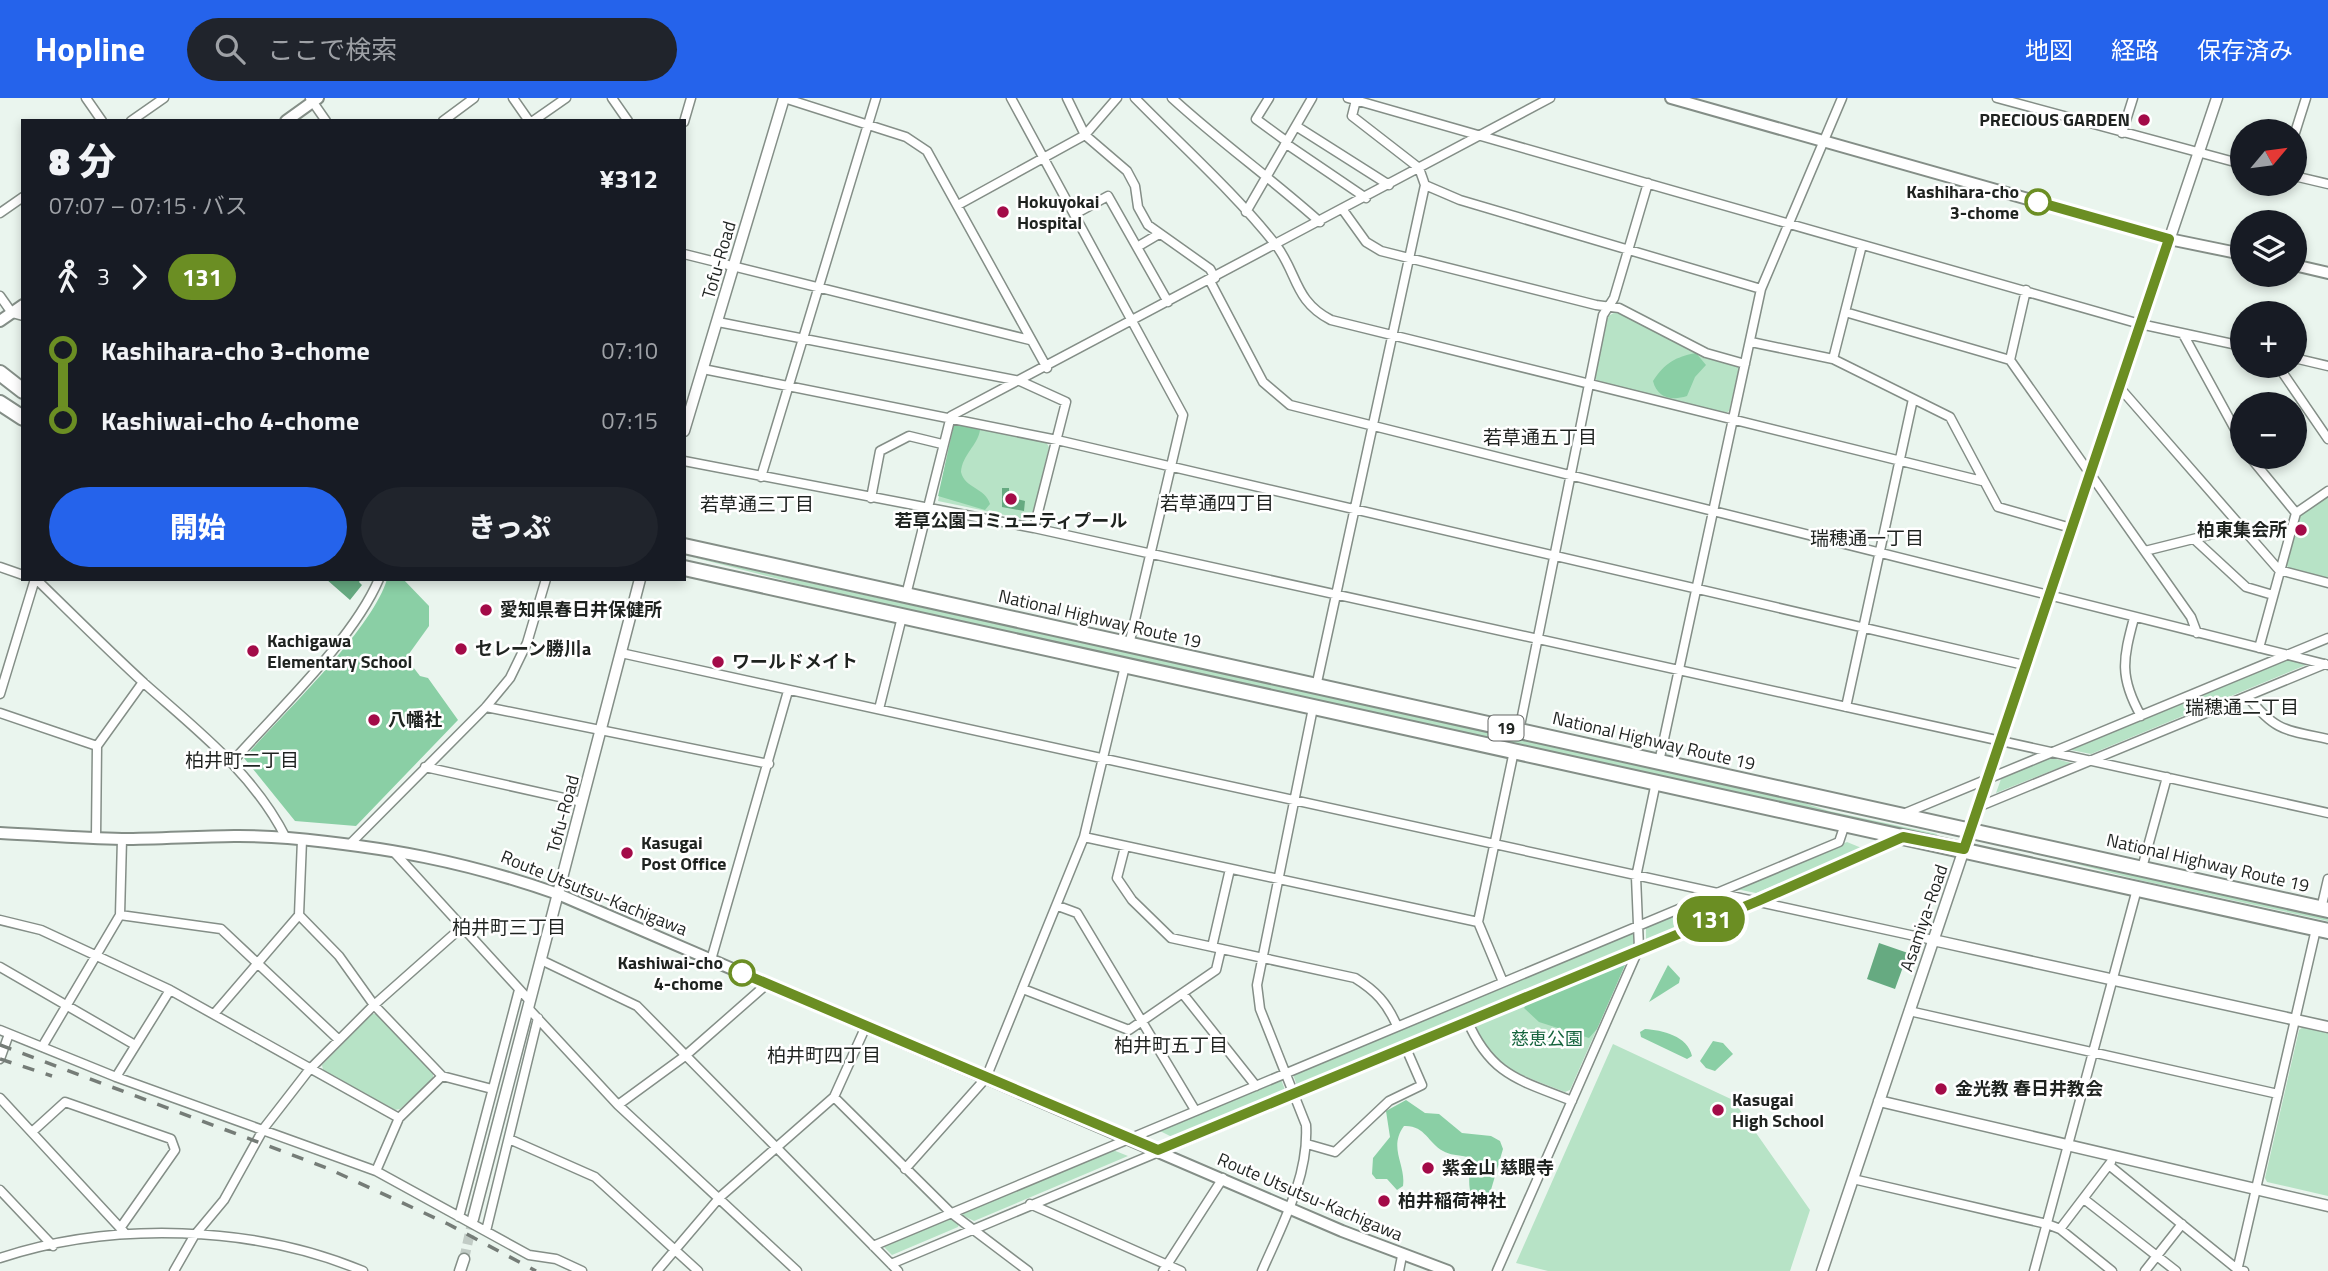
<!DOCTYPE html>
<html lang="ja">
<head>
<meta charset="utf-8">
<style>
  :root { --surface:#171b24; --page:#20242c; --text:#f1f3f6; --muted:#9ea1a6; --accent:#2563eb }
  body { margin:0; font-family:"Titillium Web","Noto Sans JP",sans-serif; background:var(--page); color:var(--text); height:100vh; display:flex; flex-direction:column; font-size:26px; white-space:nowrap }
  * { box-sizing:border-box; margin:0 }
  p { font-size:23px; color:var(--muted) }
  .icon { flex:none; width:38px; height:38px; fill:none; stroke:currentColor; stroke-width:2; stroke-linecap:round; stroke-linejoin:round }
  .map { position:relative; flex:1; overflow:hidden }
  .drawer { position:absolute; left:21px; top:21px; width:665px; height:462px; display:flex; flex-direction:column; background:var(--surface); border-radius:0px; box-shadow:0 4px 10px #0003 }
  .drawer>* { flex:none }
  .badge { padding:0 14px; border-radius:23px; font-size:24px; line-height:46px }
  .needle { width:46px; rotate:61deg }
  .buttons { position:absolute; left:2230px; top:21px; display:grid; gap:14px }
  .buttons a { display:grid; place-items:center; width:77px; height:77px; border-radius:50%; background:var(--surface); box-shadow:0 4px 10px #0003; font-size:35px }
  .map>.badge { position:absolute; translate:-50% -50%; box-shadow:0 0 0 4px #fff }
  .legs { display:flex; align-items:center; gap:10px; height:77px; padding:0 28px; font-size:23px }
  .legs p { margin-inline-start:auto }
  .summary { display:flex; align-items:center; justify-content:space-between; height:119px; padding:0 28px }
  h1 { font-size:38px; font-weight:800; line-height:52px }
  .cta { display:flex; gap:14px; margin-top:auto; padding:14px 28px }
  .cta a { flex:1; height:80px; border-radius:42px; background:var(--accent); color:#fff; font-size:28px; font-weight:800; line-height:80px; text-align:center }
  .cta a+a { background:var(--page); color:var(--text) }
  ul { padding:0 28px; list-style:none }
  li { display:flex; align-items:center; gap:24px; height:70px; font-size:26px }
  li i { display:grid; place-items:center; width:10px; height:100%; margin:0 9px; background:currentColor }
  li i::after { content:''; width:18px; height:18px; margin:-9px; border:5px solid; border-radius:50%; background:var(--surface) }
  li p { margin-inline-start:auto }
  li:first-child i { background:linear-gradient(#0000 50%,currentColor 0) }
  li:last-child i { background:linear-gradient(currentColor 50%,#0000 0) }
  header { display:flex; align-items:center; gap:42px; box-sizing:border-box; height:98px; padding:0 35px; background:var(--accent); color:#fff }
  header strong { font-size:33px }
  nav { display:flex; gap:38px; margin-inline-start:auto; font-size:24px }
  .search { width:490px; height:63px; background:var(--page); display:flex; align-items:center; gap:18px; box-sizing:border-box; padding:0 24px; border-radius:38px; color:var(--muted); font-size:26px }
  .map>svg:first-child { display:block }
  .green { fill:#b7e3c6 }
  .forest { fill:#8acfa5 }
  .water { fill:#66aa81 }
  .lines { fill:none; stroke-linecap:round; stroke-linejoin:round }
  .tertiary-tunnel { stroke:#c1cbc5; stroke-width:10; stroke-dasharray:10 5; stroke-linecap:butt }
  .minor-casing { stroke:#848e87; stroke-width:11 }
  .tertiary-casing { stroke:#848e87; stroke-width:13 }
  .secondary-casing { stroke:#848e87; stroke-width:14 }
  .trunk-casing { stroke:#848e87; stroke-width:18 }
  .minor { stroke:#fff; stroke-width:8 }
  .tertiary { stroke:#fff; stroke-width:10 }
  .secondary { stroke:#fff; stroke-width:10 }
  .trunk { stroke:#fff; stroke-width:14 }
  .rail { stroke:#757c77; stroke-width:3.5; stroke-dasharray:12 12; stroke-linecap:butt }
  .line-1-casing { stroke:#fff; stroke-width:16 }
  .line-1 { stroke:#6b8e23; stroke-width:10 }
  .poi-dot { fill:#a30b48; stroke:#fff; stroke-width:2.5 }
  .stop-1-dot { fill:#fff; stroke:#6b8e23; stroke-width:3.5 }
  .labels { text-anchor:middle; stroke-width:5; stroke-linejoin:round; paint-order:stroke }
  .shield { fill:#fff; stroke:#626563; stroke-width:2 }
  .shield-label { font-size:16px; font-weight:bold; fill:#1f2320 }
  .poi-label { font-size:18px; font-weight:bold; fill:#1f2320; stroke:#fff; text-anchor:start }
  .stop-label { font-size:18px; font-weight:bold; fill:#1f2320; stroke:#fff; text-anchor:end }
  .street-label { font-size:18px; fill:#1f2320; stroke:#fff }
  .park-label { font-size:18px; fill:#15643d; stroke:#fff }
  .neighbourhood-label { font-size:19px; fill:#1f2320; stroke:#fff }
</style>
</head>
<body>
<header>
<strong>Hopline</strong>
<div class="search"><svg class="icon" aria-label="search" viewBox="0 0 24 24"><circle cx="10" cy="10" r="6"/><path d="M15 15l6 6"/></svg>ここで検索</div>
<nav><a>地図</a><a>経路</a><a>保存済み</a></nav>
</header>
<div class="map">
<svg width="2328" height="1173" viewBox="0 0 2328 1173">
  <rect width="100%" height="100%" fill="#eaf5ee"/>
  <!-- green -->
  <path class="green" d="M1618,213L1736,266L1739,270L1729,313L1725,316L1598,284L1595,280L1608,218Z
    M959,323L1046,344L1049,349L1032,420L1029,422L938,403L953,327Z
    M2328,398V481L2291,472L2286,467L2300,417Z
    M684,457L1788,700L1829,713L1937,736L1936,738L838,496Z
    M2286,561L2306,567L2091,656L2071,652Z
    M2049,659L2071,665L1996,695L2001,681Z
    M1847,744L1864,751L1756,795L1736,791Z
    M1998,746L2328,819V823L2139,782Z
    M1713,801L1735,805L1646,842V828Z
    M1633,835L1634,847L1297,988L1293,976Z
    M1621,863L1625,867L1570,992L1565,994C1524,978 1494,972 1475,927L1477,923Z
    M372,916H378L433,975V981L400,1011L395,1012L323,972L322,967Z
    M2303,929L2328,935V1098L2267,1084L2265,1080L2299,932Z
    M1613,946L1733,1002L1810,1112L1790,1173H1548L1516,1165Z
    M1281,981L1285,992L1172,1039L1158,1032Z
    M1113,1052L1128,1058L974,1123L962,1117L963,1113Z
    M948,1120L959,1126L958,1129L892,1157L882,1147Z"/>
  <!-- forest -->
  <path class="forest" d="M1696,255L1706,267L1695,279L1687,298C1672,303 1657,300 1653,283C1665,265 1675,259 1696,255Z
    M959,325L980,332C978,347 962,357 961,374C965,391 985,389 990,406L985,412L938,398L954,327Z
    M387,481H403L429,508V528L406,560L420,578L428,580L458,622L356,728L295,723L244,660C281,618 373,531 387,481Z
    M1621,863L1625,867L1597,931L1589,940L1539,924L1524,910L1529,902Z
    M1668,867L1680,880L1679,885L1649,904Z
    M1645,931C1662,932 1688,938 1692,958L1687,961L1641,939L1640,934Z
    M1713,943L1723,945L1733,956L1715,973L1706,970L1700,963Z
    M1406,1002L1425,1015L1439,1016L1462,1035L1491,1038L1500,1043L1503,1051L1488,1102L1480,1107C1465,1096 1470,1080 1470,1064L1467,1059C1459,1057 1449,1057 1443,1053C1428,1045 1425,1027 1404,1028C1388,1050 1406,1066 1403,1088L1397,1092L1387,1081H1376L1372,1076L1373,1060L1390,1039L1386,1013Z"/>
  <!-- water -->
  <path class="water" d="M1002,390H1009V399L1025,403L1024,413L1002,409Z
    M326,481H361L359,484L362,487L350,502Z
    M1879,845L1908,855L1895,891L1867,881Z"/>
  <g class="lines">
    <!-- tertiary-tunnel -->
    <path class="tertiary-tunnel" d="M464,1161L473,1121"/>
    <!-- minor casing -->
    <g class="minor-casing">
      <path id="minor" d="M86,0L102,23
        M310,0L326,23
        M513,0L529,23
        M612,0L628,23
        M784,0L906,39L927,53L1047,270
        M1011,0L1183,317L1129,547
        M1067,0L1085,37L1127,73L1135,88L1138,109L1148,127L1210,171L1215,180
        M1135,0C1182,48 1234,94 1276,147C1298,176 1294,203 1331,222L1982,383
        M1172,0C1220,44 1272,81 1320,124
        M1269,0L1256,21L1286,43
        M1348,0L2140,226L2242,248
        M1997,0L2242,66
        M131,23L164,0
        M443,23L474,0
        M533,23L566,0
        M684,24L691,0
        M1296,28L1389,87
        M2122,35L2133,0
        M2294,38L2306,0
        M1285,45L1366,100
        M2294,78L2328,86
        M1425,87L1460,102L1761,191
        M958,107L1085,37L1117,0
        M1343,112L1366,144L1381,153L1596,207L1619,210L1706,255L1745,266
        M1246,114L1312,0
        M0,115L23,99
        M1075,116L1108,98L1168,204
        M1137,149L1159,136
        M684,156L1030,242
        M1210,183L1263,284L1290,307L2328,567
        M0,198L12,215L23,218
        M1845,214L2010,262L2191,519L2197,535
        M718,224L1020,283L1066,304L1034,430
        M2183,236L2242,344
        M1751,244L1833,261L1950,319L1998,409L2071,430
        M2294,260L2328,268
        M1833,261L1862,147
        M2010,262L2026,192
        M2278,268L2328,341
        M703,271L1057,342L2024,567
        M2120,290L2279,472L2328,485
        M2250,359L2296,415
        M684,363L1034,430L2328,715
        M761,379L876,0
        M871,400L880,353L909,338L942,346
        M2194,441L2246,489L2273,497
        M2145,453L2241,429
        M0,469L23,477
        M36,481C72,516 108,552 145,586C198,633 254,676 286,740
        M906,497L951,318L1550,0
        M2134,520C2123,561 2119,579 2141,618
        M2259,550L2296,415L2328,393
        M621,555L1933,842
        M1316,589L1425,87L1419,70L1352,18L1356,2
        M0,596L35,481
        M2248,599C2276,634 2286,632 2328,641
        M486,609L769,666
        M1846,609L1913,301
        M879,611L902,519
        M0,615L97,648
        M1519,633L1603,217L1614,200L1648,85
        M233,663C278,612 353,542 379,481
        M1659,664L1761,191L1842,0
        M425,669L582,704
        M1978,709L2325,566
        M1903,716L2328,540
        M96,739L97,648L143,584
        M1084,739L1478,824
        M302,742L299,817L339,858L374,907L442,978L492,991
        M350,746L486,609L510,580L527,545L546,481
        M1125,749L1117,780L1132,802L1171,840L1355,880C1376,893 1387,905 1397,928
        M393,753L530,903
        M2142,770L2167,679
        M1058,808L1077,815L1195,1012
        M2321,811L2328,781
        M120,817L221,831L339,942
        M0,822L41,832L170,892L399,1020
        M1212,849L1230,771
        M541,862L637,908L898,1173
        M711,862L788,593
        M0,869L135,947
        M1503,884L1478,824L1514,653
        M1023,891L1129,932L1216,872L1221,851
        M1183,896L1256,988
        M528,910L618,1007L797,1173
        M1909,913L2278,996
        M214,916L299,817
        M1467,922C1491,978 1520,982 1572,1003
        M0,932L116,979L376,1073L529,1157L556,1161L582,1173
        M42,949L120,817L122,741
        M0,961L9,936
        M116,979L170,892
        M834,999L950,1114L1028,1173
        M0,1000L124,1134
        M618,1007L685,958L767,886
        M32,1034L65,1004L171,1041L175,1052L121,1129
        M509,1041L595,1079L698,1173
        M1307,1046L1335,1054L1389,1003L1422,987L1405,948
        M2110,1068L2237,1171L2244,1173
        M905,1071L986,980L1084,739L1125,568
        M376,1073L399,1020L442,978
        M1853,1081L2047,1126L2060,1131L2112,1173
        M0,1092L53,1148
        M2084,1101L2176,1173
        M1030,1106L1181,1173
        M459,1119L519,892
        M2060,1131L2111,1064
        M486,1133L538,920
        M873,1148L1839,744L1845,726
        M0,1160C112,1123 253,1127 363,1173
        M891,1166L1758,803L1900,740
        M174,1173L194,1138L224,1102L264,1030L309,972L374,907L462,829
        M657,1173L720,1099L834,999L866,928
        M1163,1173L1223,1080
        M1262,1173C1282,1127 1309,1078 1306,1027L1260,911L1257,887L1313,610
        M1399,1173L1402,1158
        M1497,1173L1639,850L1636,779L1656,684
        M2034,1173L2137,791
        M2145,1173L2182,1126
        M2237,1173L2316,831"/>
    </g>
    <!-- tertiary casing -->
    <g class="tertiary-casing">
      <path id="tertiary" d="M684,333L784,0
        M1933,842L2328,929
        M1879,1003L2328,1108
        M473,1121L640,481
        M460,1173L464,1161
        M1822,1173L2217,0"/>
    </g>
    <!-- secondary casing -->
    <g class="secondary-casing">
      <path id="secondary" d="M1671,0L2169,141L2242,156
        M286,23L318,0
        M2294,167L2328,175
        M0,223L23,207
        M0,735C41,737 82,740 122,741C177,741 233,735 288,740C386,749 464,763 558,796L1342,1133L1448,1173"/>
    </g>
    <!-- trunk casing -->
    <g class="trunk-casing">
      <path id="trunk" d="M0,275L23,293
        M0,305L23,320
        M684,448L2328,812
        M684,470L2328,833"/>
    </g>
    <!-- minor -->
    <use href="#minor" class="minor"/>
    <!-- tertiary -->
    <use href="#tertiary" class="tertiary"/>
    <!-- secondary -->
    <use href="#secondary" class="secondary"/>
    <!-- trunk -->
    <use href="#trunk" class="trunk"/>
    <!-- rail -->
    <path class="rail" d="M0,947L327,1070L448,1126L536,1173
      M0,961L52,978"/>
  </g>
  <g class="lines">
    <!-- line-1 casing -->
    <g class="line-1-casing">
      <path id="line-1" d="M742,875L1158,1052L1758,803L1903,739L1964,751L2169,141L2038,104"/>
    </g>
    <!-- line-1 -->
    <use href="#line-1" class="line-1"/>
  </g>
  <!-- markers -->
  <g class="poi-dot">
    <circle cx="2144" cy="22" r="7"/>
    <circle cx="1003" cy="114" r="7"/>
    <circle cx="1011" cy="401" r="7"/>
    <circle cx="2301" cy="432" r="7"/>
    <circle cx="486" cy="512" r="7"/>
    <circle cx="461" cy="551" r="7"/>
    <circle cx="253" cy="553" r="7"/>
    <circle cx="718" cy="564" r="7"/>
    <circle cx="374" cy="622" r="7"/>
    <circle cx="627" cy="755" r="7"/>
    <circle cx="1941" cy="991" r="7"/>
    <circle cx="1718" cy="1012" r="7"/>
    <circle cx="1428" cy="1070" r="7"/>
    <circle cx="1384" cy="1103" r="7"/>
  </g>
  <g class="stop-1-dot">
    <circle cx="2038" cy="104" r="12"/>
    <circle cx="742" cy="875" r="12"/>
  </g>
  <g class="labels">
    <!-- shield labels -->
    <rect class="shield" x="1488.5" y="617.5" width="35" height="25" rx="5"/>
    <g class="shield-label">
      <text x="1506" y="636">19</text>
    </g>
    <!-- poi labels -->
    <g class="poi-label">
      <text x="2130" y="28" text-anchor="end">PRECIOUS GARDEN</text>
      <text x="1017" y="110">Hokuyokai<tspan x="1017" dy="21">Hospital</tspan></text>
      <text x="1011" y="429" text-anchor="middle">若草公園コミュニティプール</text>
      <text x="2287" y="438" text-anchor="end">柏東集会所</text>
      <text x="500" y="518">愛知県春日井保健所</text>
      <text x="267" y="549">Kachigawa<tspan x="267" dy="21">Elementary School</tspan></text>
      <text x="475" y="557">セレーン勝川a</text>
      <text x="732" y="570">ワールドメイト</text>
      <text x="388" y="628">八幡社</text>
      <text x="641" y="751">Kasugai<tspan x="641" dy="21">Post Office</tspan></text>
      <text x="1955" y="997">金光教 春日井教会</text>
      <text x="1732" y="1008">Kasugai<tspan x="1732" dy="21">High School</tspan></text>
      <text x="1442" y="1076">紫金山 慈眼寺</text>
      <text x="1398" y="1109">柏井稲荷神社</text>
    </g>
    <!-- stop labels -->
    <g class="stop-label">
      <text x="2019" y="100">Kashihara-cho<tspan x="2019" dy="21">3-chome</tspan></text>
      <text x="723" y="871">Kashiwai-cho<tspan x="723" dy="21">4-chome</tspan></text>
    </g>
    <!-- street labels -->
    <g class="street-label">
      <text transform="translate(719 162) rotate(-74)" y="6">Tofu-Road</text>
      <text transform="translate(1100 521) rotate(13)" y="6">National Highway Route 19</text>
      <text transform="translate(1654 643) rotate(13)" y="6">National Highway Route 19</text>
      <text transform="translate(563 716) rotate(-75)" y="6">Tofu-Road</text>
      <text transform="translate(2208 765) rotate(13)" y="6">National Highway Route 19</text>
      <text transform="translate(594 795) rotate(22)" y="6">Route Utsutsu-Kachigawa</text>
      <text transform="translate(1924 820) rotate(-71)" y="6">Asamiya-Road</text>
      <text transform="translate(1310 1099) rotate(23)" y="6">Route Utsutsu-Kachigawa</text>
    </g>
    <!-- park labels -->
    <g class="park-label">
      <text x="1547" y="947">慈恵公園</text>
    </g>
    <!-- neighbourhood labels -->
    <g class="neighbourhood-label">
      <text x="1540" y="346">若草通五丁目</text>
      <text x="1217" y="412">若草通四丁目</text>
      <text x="757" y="413">若草通三丁目</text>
      <text x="1867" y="447">瑞穂通一丁目</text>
      <text x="2242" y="616">瑞穂通二丁目</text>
      <text x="242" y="669">柏井町二丁目</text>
      <text x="509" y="836">柏井町三丁目</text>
      <text x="1171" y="954">柏井町五丁目</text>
      <text x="824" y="964">柏井町四丁目</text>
    </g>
  </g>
</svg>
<div class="buttons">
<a><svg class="needle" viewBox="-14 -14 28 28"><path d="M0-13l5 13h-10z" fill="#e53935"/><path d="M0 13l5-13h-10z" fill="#9ea1a6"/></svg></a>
<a><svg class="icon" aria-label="layers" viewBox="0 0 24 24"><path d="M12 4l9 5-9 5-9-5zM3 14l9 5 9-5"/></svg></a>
<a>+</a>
<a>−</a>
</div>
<b class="badge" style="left:1711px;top:821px;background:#6b8e23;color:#fff">131</b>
<section class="drawer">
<div class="summary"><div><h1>8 分</h1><p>07:07 – 07:15 · バス</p></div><b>¥312</b></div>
<div class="legs"><svg class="icon" aria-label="walk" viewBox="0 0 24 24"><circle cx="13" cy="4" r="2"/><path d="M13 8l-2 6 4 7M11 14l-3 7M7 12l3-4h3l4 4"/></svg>3<svg class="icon" aria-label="forward" viewBox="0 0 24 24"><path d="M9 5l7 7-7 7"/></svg><b class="badge" style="background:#6b8e23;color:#fff">131</b></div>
<ul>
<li><i style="color:#6b8e23"></i><b>Kashihara-cho 3-chome</b><p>07:10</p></li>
<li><i style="color:#6b8e23"></i><b>Kashiwai-cho 4-chome</b><p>07:15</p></li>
</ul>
<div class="cta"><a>開始</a><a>きっぷ</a></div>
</section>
</div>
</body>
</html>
